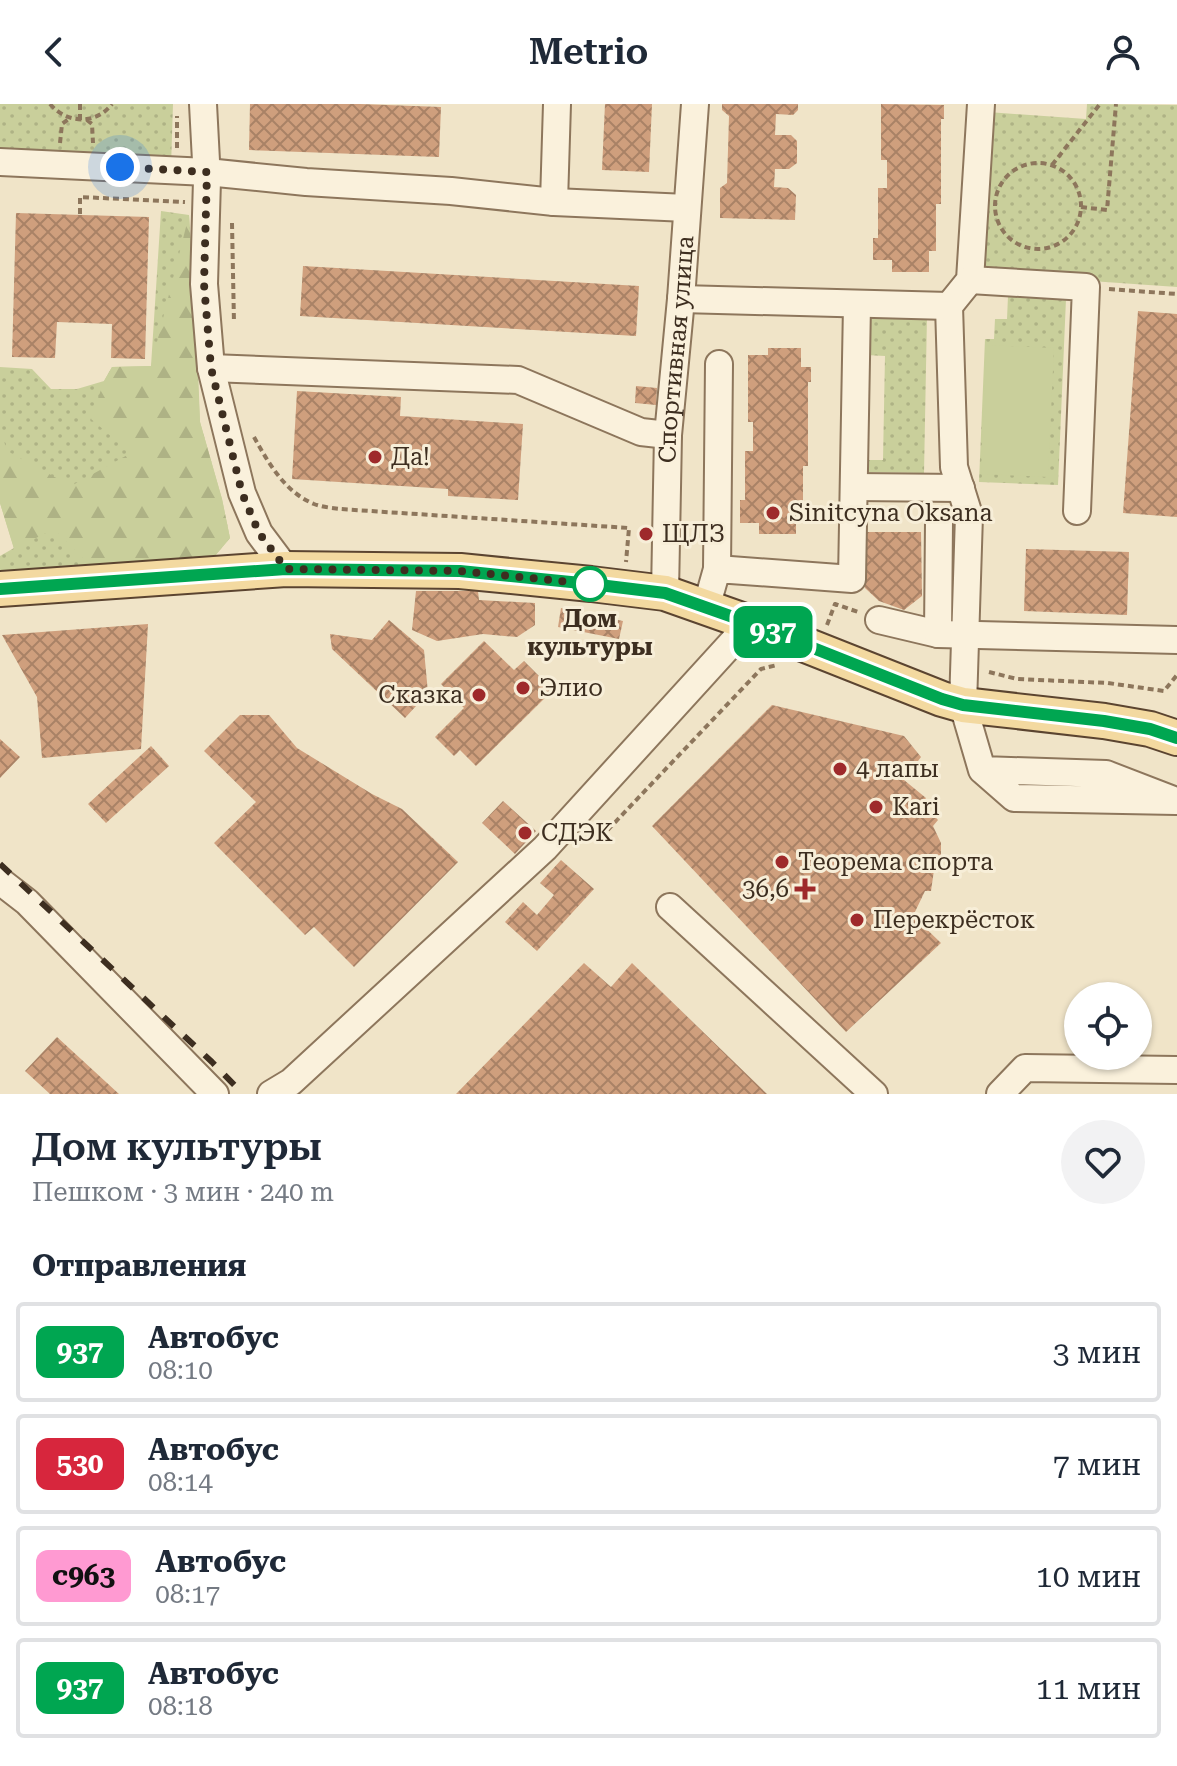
<!DOCTYPE html>
<html lang="ru">
<head>
<meta charset="utf-8">
<style>
  :root { --surface:#fff; --page:#f2f2f3; --text:#1f2937; --muted:#747a83; --line:#e0e1e3 }
  body { margin:0; font-family:"Roboto Serif",serif; background:var(--page); color:var(--text); height:100vh; display:flex; flex-direction:column; font-size:30px; white-space:nowrap }
  * { box-sizing:border-box; margin:0 }
  p { font-size:26px; color:var(--muted) }
  .icon { flex:none; width:44px; height:44px; fill:none; stroke:currentColor; stroke-width:2; stroke-linecap:round; stroke-linejoin:round }
  .map { position:relative; height:990px; overflow:hidden }
  .panel { display:flex; flex-direction:column; background:var(--surface); flex:1 }
  .panel>* { flex:none }
  .badge { padding:0 16px; border-radius:12px; font-size:28px; line-height:52px }
  .buttons { position:absolute; left:1064px; top:878px; display:grid; gap:16px }
  .buttons a { display:grid; place-items:center; width:88px; height:88px; border-radius:50%; background:var(--surface); box-shadow:0 2px 6px #0004; font-size:40px }
  .you { position:absolute; width:40px; height:40px; margin:-20px; border:6px solid #fff; border-radius:50%; background:#1a73e8; box-shadow:0 0 0 12px #1a73e833 }
  .map>.badge { position:absolute; translate:-50% -50%; box-shadow:0 0 0 4px #fff }
  h2 { padding:0 32px; font-size:30px; line-height:72px }
  .round { display:grid; place-items:center; flex:none; width:84px; height:84px; border-radius:42px; background:var(--page) }
  .head { display:flex; align-items:center; justify-content:space-between; height:136px; padding:0 32px }
  h1 { font-size:38px; font-weight:600; line-height:60px }
  ul { padding:0; list-style:none }
  li { display:flex; align-items:center; gap:24px; height:100px; margin:0 16px 12px; padding:0 16px; border:4px solid var(--line); border-radius:8px }
  li div { flex:1 }
  li b { display:block; font-size:30px }
  li em { font-style:normal }
  li .badge { min-width:88px; font-weight:700; text-align:center }
  header { display:flex; justify-content:space-between; align-items:center; height:104px; padding:0 32px; background:var(--surface); font-size:36px; font-weight:600 }
  .map>svg:first-child { display:block }
  .grass { fill:url(#grass-dots) }
  .forest { fill:url(#forest-firs) }
  .park { fill:#c9cf9b }
  .building { fill:url(#building-cross-hatch) }
  .lines { fill:none; stroke-linecap:round; stroke-linejoin:round }
  .minor-casing { stroke:#8d765c; stroke-width:30 }
  .major-casing { stroke:#5b4430; stroke-width:38 }
  .path { stroke:#8d765c; stroke-width:4; stroke-dasharray:6 4; stroke-linecap:butt }
  .minor { stroke:#faf1dc; stroke-width:26 }
  .major { stroke:#f3d9a0; stroke-width:34 }
  .rail { stroke:#3d2e20; stroke-width:6; stroke-dasharray:14 14; stroke-linecap:butt }
  .line-casing { stroke:#fff; stroke-width:18 }
  .line { stroke:#00a651; stroke-width:12 }
  .walk { stroke:#3d2e20; stroke-width:8; stroke-dasharray:0 14.4 }
  .poi-dot { fill:#9e2a2b; stroke:#f7eed8; stroke-width:3 }
  .stop-dot { fill:#fff; stroke:#00a651; stroke-width:4 }
  .labels { text-anchor:middle; stroke-width:6; stroke-linejoin:round; paint-order:stroke }
  .street-label { font-size:24px; fill:#3d2e20; stroke:#f7eed8 }
  .poi-label { font-size:24px; fill:#3d2e20; stroke:#f7eed8; text-anchor:start }
  .stop-label { font-size:24px; font-weight:bold; fill:#3d2e20; stroke:#f7eed8 }
</style>
</head>
<body>
<header><svg class="icon" aria-label="back" viewBox="0 0 24 24"><path d="M15 5l-7 7 7 7"/></svg>Metrio<svg class="icon" aria-label="person" viewBox="0 0 24 24"><circle cx="12" cy="8" r="4"/><path d="M4 21q1-7 8-7t8 7"/></svg></header>
<div class="map">
<svg width="1177" height="990" viewBox="0 0 1177 990">
  <defs>
    <pattern id="grass-dots" width="8" height="8" patternUnits="userSpaceOnUse" patternTransform="scale(2)"><rect width="8" height="8" fill="#c9cf9b"/><path d="M2 2h.1M6 6h.1" fill="none" stroke="#aeb285" stroke-width="1.8" stroke-linecap="round"/></pattern>
    <pattern id="forest-firs" width="22" height="20" patternUnits="userSpaceOnUse" patternTransform="scale(2)"><rect width="22" height="20" fill="#c9cf9b"/><path d="M5 1l3.5 6h-7zM16 11l3.5 6h-7z" fill="#aeb285"/></pattern>
    <pattern id="building-cross-hatch" width="8" height="8" patternUnits="userSpaceOnUse" patternTransform="scale(2)"><rect width="8" height="8" fill="#cf9f7d"/><path d="M0 0l8 8M0 8l8-8" fill="none" stroke="#a98266"/></pattern>
  </defs>
  <rect width="100%" height="100%" fill="#f0e4c8"/>
  <!-- grass -->
  <path class="grass" d="M0,0H173L171,63L0,53Z
    M1087,0L1177,1V183L977,169L988,8L1086,15Z
    M161,107L189,111L196,211L200,318L222,395L230,434L214,453L0,467V452L14,444L0,399V263L32,265L51,285H77L104,277L112,263L151,262Z
    M1008,192L1066,195L1058,381L979,378L985,235H994L995,215H1007Z
    M867,210L927,212L924,369L865,368V356H883L885,252L866,251Z"/>
  <!-- forest -->
  <path class="forest" d="M189,111L200,318L222,395L230,434L214,453L91,462L54,425L14,445L0,399V324L7,347L71,382L131,349L91,315L104,277L112,263L151,262Z"/>
  <!-- park -->
  <path class="park" d="M986,241L1054,244L1048,373L981,370Z"/>
  <!-- building -->
  <path class="building" d="M250,0H360L441,3L439,53L249,46Z
    M605,0H652L649,68L602,66Z
    M722,0H798V6L793,11L776,10L775,31H791L797,37V59L789,65H775L774,83L788,84L796,91L795,116L720,114V84L727,79L729,12L722,6Z
    M881,0L944,1V15H941V100H936V147H929V168H892V156H873V134H878V84H887V56H881Z
    M16,109L149,113L145,255L111,254L112,220L57,218L55,254L12,253Z
    M303,162L639,182L636,232L300,212Z
    M1138,207L1177,210V413L1123,409Z
    M768,244H801V263H811V278H808V362H803V409H796V430H759V419H740V396H745V347H753V318H748V251H768Z
    M636,282L657,284L656,301L635,299Z
    M297,287L401,293L400,312L523,320L518,396L448,392V385L292,375Z
    M862,428H921L922,492L904,506L879,497L865,484L862,473Z
    M1026,445L1129,448L1127,511L1024,507Z
    M416,487H478L479,496L535,499V521L517,533L483,530L437,537L412,526Z
    M561,504L623,517L619,535L558,523Z
    M389,516L424,546L428,589L405,614L332,545L330,530L372,536Z
    M148,520L141,645L42,654L37,593L2,531Z
    M484,537L514,566L524,557L553,586L476,662L460,646L454,652L435,633L464,604L441,580Z
    M772,601L904,632L921,653L904,676L926,694L922,699L938,716L933,722L941,739V765L934,766L931,787H925L913,812L941,839L846,928L652,722Z
    M240,611H269L297,644L372,690L402,705L458,758L354,863L314,823L305,831L214,739L256,698L204,647Z
    M0,635L20,653L0,674Z
    M151,642L169,662L106,719L88,700Z
    M503,697L536,727L515,750L482,719Z
    M561,756L594,785L537,847L505,818L523,798L537,811L554,791L540,779Z
    M584,859L611,883L632,859L767,990H456Z
    M57,933L119,990H50L25,967Z"/>
  <g class="lines">
    <!-- minor casing -->
    <g class="minor-casing">
      <g id="minor">
        <path d="M203,0L207,76L204,180L211,264L242,389L259,429L286,465"/>
        <path d="M981,0L970,176L949,202L954,363L969,411L963,601L982,666L1014,694L1176,697L1106,670L982,666"/>
        <path d="M0,58L207,68L306,78L451,87L554,98L687,104"/>
        <path d="M554,98L557,0"/>
        <path d="M970,176L1086,183L1077,407"/>
        <path d="M681,195L949,202"/>
        <path d="M211,264L518,276L641,328L668,331"/>
        <path d="M854,383L961,384"/>
        <path d="M717,465L719,260"/>
        <path id="s1" d="M665,489L668,331L681,195L695,0"/>
        <path d="M706,504L717,465L852,475L857,201"/>
        <path d="M879,516L938,530L1177,536"/>
        <path d="M938,530L939,418"/>
        <path d="M0,777L27,798L215,990"/>
        <path d="M670,803L874,990"/>
        <path d="M271,990L291,978L545,744L750,519"/>
        <path d="M1000,990L1025,964L1177,966"/>
      </g>
    </g>
    <!-- major casing -->
    <g class="major-casing">
      <path id="major" d="M0,485L286,465L460,467L591,480L665,489L750,519L942,595L963,601L1104,617L1150,625L1177,634"/>
    </g>
    <!-- path -->
    <path class="path" d="M50,0C67,20 96,21 112,0
      M80,0V16
      M87,16L92,20L93,39
      M60,39L62,20L70,14
      M177,44V12
      M995 102a43 43 0 1 1 86 0a43 43 0 1 1-86 0Z
      M1052,61L1100,0
      M1081,103L1107,106L1116,0
      M80,110V93L185,98
      M232,119L234,219
      M1109,185L1177,190
      M254,333C269,360 285,388 314,400C322,403 332,404 340,405L629,424L626,458
      M827,521L835,500L858,508
      M989,568L1017,575L1108,579L1164,587L1177,571
      M601,733L761,565L777,561"/>
    <!-- minor -->
    <use href="#minor" class="minor"/>
    <!-- major -->
    <use href="#major" class="major"/>
    <!-- rail -->
    <path class="rail" d="M0,760L212,958L243,990"/>
  </g>
  <g class="lines">
    <!-- line casing -->
    <g class="line-casing">
      <path id="line" d="M0,485L286,465L460,467L591,480L665,489L750,519L942,595L963,601L1104,617L1150,625L1177,634"/>
    </g>
    <!-- line -->
    <use href="#line" class="line"/>
    <!-- walk -->
    <path class="walk" d="M120,63L207,68L204,180L211,264L242,389L259,429L286,465L460,467L590,480"/>
  </g>
  <!-- markers -->
  <g class="poi-dot">
    <circle cx="375" cy="353" r="8"/>
    <circle cx="773" cy="409" r="8"/>
    <circle cx="646" cy="430" r="8"/>
    <circle cx="523" cy="584" r="8"/>
    <circle cx="479" cy="591" r="8"/>
    <circle cx="840" cy="665" r="8"/>
    <circle cx="876" cy="703" r="8"/>
    <circle cx="525" cy="729" r="8"/>
    <circle cx="782" cy="758" r="8"/>
    <path d="M801 773h8v8h8v8h-8v8h-8v-8h-8v-8h8z"/>
    <circle cx="857" cy="816" r="8"/>
  </g>
  <circle class="stop-dot" cx="590" cy="480" r="16"/>
  <g class="labels">
    <!-- street labels -->
    <g class="street-label">
      <text dy="8" stroke="none"><textPath href="#s1" startOffset="244">Спортивная улица</textPath></text>
    </g>
    <!-- poi labels -->
    <g class="poi-label">
      <text x="391" y="361">Да!</text>
      <text x="789" y="417">Sinitcyna Oksana</text>
      <text x="662" y="438">ЩЛЗ</text>
      <text x="539" y="592">Элио</text>
      <text x="463" y="599" text-anchor="end">Сказка</text>
      <text x="856" y="673">4 лапы</text>
      <text x="892" y="711">Kari</text>
      <text x="541" y="737">СДЭК</text>
      <text x="798" y="766">Теорема спорта</text>
      <text x="789" y="793" text-anchor="end">36,6</text>
      <text x="873" y="824">Перекрёсток</text>
    </g>
    <!-- stop labels -->
    <g class="stop-label">
      <text x="590" y="523">Дом<tspan x="590" dy="28">культуры</tspan></text>
    </g>
  </g>
</svg>
<div class="buttons">
<a><svg class="icon" aria-label="locate" viewBox="0 0 24 24"><circle cx="12" cy="12" r="6"/><path d="M12 2v4M12 18v4M2 12h4M18 12h4"/></svg></a>
</div>
<div class="you" style="left:120px;top:63px"></div>
<b class="badge" style="left:773px;top:528px;background:#00a651;color:#fff">937</b>
</div>
<section class="panel">
<div class="head"><div><h1>Дом культуры</h1><p>Пешком · 3 мин · 240 m</p></div><a class="round"><svg class="icon" aria-label="heart" viewBox="0 0 24 24"><path d="M12 20l-8-8c-3-5 5-10 8-4 3-6 11-1 8 4z"/></svg></a></div>
<h2>Отправления</h2>
<ul>
<li><span class="badge" style="background:#00a651;color:#fff">937</span><div><b>Автобус</b><p>08:10</p></div><em>3 мин</em></li>
<li><span class="badge" style="background:#d7263d;color:#fff">530</span><div><b>Автобус</b><p>08:14</p></div><em>7 мин</em></li>
<li><span class="badge" style="background:#ff9ad2;color:#111">с963</span><div><b>Автобус</b><p>08:17</p></div><em>10 мин</em></li>
<li><span class="badge" style="background:#00a651;color:#fff">937</span><div><b>Автобус</b><p>08:18</p></div><em>11 мин</em></li>
</ul>
</section>
</body>
</html>
